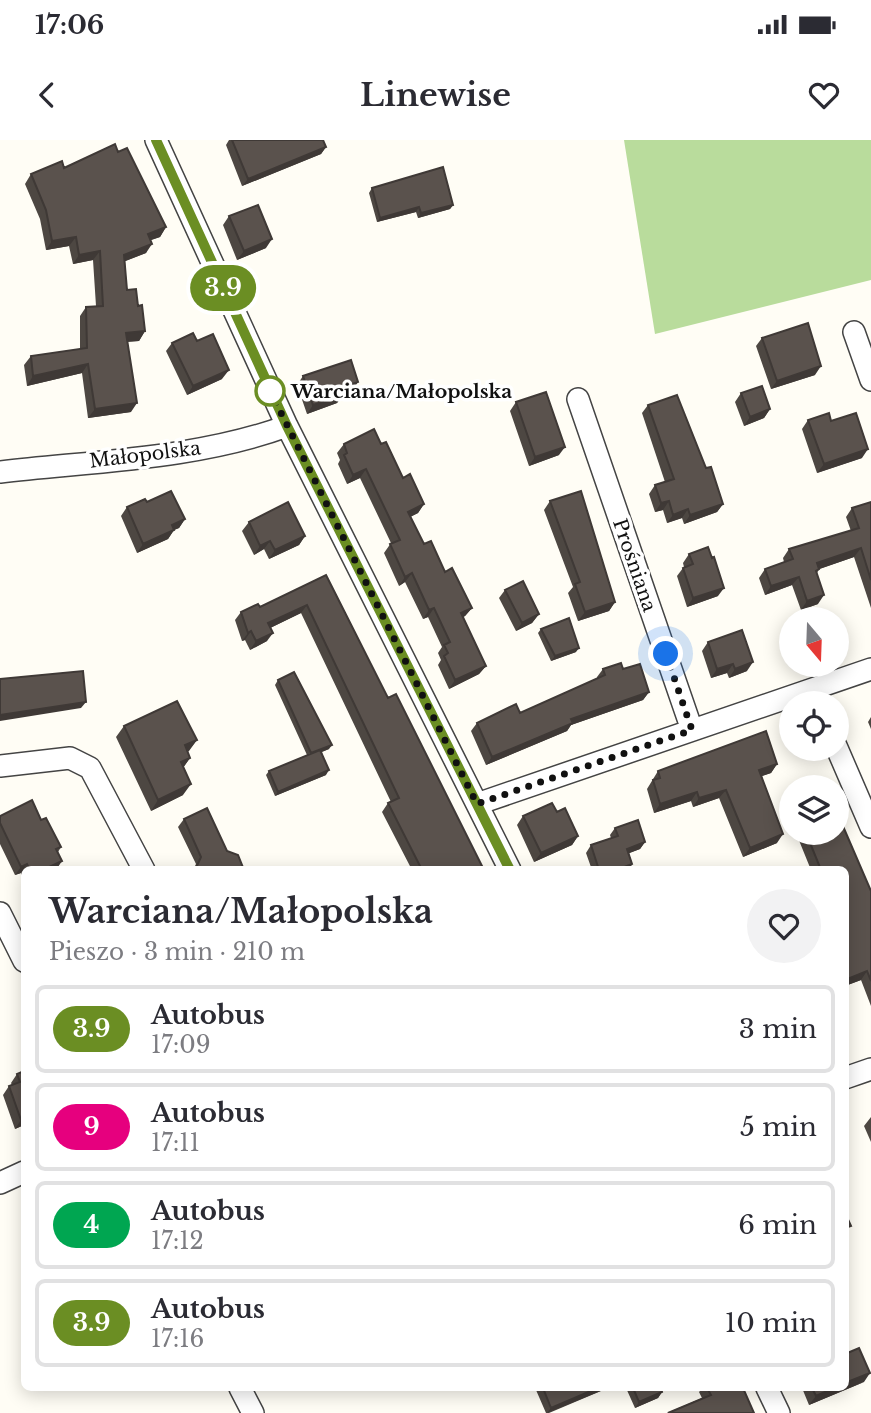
<!DOCTYPE html>
<html lang="pl">
<head>
<meta charset="utf-8">
<style>
  :root { --surface:#fff; --page:#f2f2f3; --text:#2b2b33; --muted:#7c7c81; --line:#e1e1e2 }
  body { margin:0; font-family:"Libre Baskerville",serif; background:var(--page); color:var(--text); height:100vh; display:flex; flex-direction:column; font-size:26px; white-space:nowrap }
  * { box-sizing:border-box; margin:0 }
  p { font-size:23px; color:var(--muted) }
  .icon { flex:none; width:38px; height:38px; fill:none; stroke:currentColor; stroke-width:2; stroke-linecap:round; stroke-linejoin:round }
  .map { position:relative; flex:1; overflow:hidden }
  .details { position:absolute; left:21px; top:726px; width:828px; height:525px; display:flex; flex-direction:column; background:var(--surface); border-radius:10px; box-shadow:0 4px 18px #0003 }
  .details>* { flex:none }
  .badge { padding:0 14px; border-radius:23px; font-size:24px; line-height:46px }
  .needle { width:46px; rotate:161deg }
  .buttons { position:absolute; left:779px; top:467px; display:grid; gap:14px }
  .buttons a { display:grid; place-items:center; width:70px; height:70px; border-radius:50%; background:var(--surface); box-shadow:0 4px 18px #0003; font-size:35px }
  .you { position:absolute; width:35px; height:35px; margin:-18px; border:5px solid #fff; border-radius:50%; background:#1a73e8; box-shadow:0 0 0 10px #1a73e833 }
  .map>.badge { position:absolute; translate:-50% -50%; box-shadow:0 0 0 4px #fff }
  .round { display:grid; place-items:center; flex:none; width:74px; height:74px; border-radius:37px; background:var(--page) }
  .summary { display:flex; align-items:center; justify-content:space-between; height:119px; padding:0 28px }
  h1 { font-size:33px; font-weight:800; line-height:52px }
  ul { padding:0; list-style:none }
  li { display:flex; align-items:center; gap:21px; height:88px; margin:0 14px 10px; padding:0 14px; border:4px solid var(--line); border-radius:10px }
  li div { flex:1 }
  li b { display:block; font-size:26px }
  li em { font-style:normal }
  li .badge { min-width:77px; font-weight:700; text-align:center }
  .status { display:flex; justify-content:space-between; align-items:center; height:49px; padding:0 35px; background:var(--surface); direction:ltr }
  .status svg { height:19px; fill:currentColor }
  header { display:flex; justify-content:space-between; align-items:center; height:91px; padding:0 28px; background:var(--surface); font-size:32px; font-weight:800 }
  .map>svg:first-child { display:block }
  .forest { fill:#b9dc9c }
  .lines { fill:none; stroke-linecap:round; stroke-linejoin:round }
  .street-casing { stroke:#444; stroke-width:24 }
  .street { stroke:#fff; stroke-width:21 }
  .wall { fill:#4d4742 }
  .shaded-wall { fill:#3f3936 }
  .building { fill:#5a524d; stroke:#3f3936; stroke-width:2 }
  .line-casing { stroke:#fff; stroke-width:16 }
  .line { stroke:#6b8e23; stroke-width:10 }
  .walk { stroke:#111; stroke-width:7; stroke-dasharray:0 12.6 }
  .stop-dot { fill:#fff; stroke:#6b8e23; stroke-width:3.5 }
  .labels { text-anchor:middle; stroke-width:7; stroke-linejoin:round; paint-order:stroke }
  .stop-label { font-size:19px; font-weight:bold; fill:#111; stroke:#fff; text-anchor:start }
  .street-label { font-size:19px; fill:#111; stroke:#fff }
</style>
</head>
<body>
<div class="status"><b>17:06</b><svg viewBox="0 0 49 12"><path d="M0 12V9h3v3zM5 12V6h3v6zM10 12V3h3v9zM15 12V0h3v12zM26 1h20v11H26zM47 4h2v5h-2z"/></svg></div>
<header><svg class="icon" aria-label="back" viewBox="0 0 24 24"><path d="M15 5l-7 7 7 7"/></svg>Linewise<svg class="icon" aria-label="heart" viewBox="0 0 24 24"><path d="M12 20l-8-8c-3-5 5-10 8-4 3-6 11-1 8 4z"/></svg></header>
<div class="map">
<svg width="871" height="1273" viewBox="0 0 871 1273">
  <rect width="100%" height="100%" fill="#fffdf5"/>
  <!-- forest -->
  <path class="forest" d="M624,0H871V140L655,194Z"/>
  <g class="lines">
    <!-- street casing -->
    <g class="street-casing">
      <path id="street" d="M156,0L287,286L510,730
        M854,192L871,240
        M578,259L692,590
        M0,332C95,321 197,319 287,286
        M836,606L871,687
        M0,626L70,618L90,628L144,730
        M477,664L871,529
        M0,773L24,821
        M845,938L871,929
        M0,1043L24,1032
        M240,1248L253,1273
        M767,1248L779,1273"/>
    </g>
    <!-- street -->
    <use href="#street" class="street"/>
  </g>
  <!-- wall -->
  <path class="wall" d="M229,0H323L326,7L321,14L242,46L226,5Z
    M118,12L166,87L160,97L151,100L146,113L125,121L127,150L138,166L145,191L139,201L127,202L131,272L88,278L82,233L27,246L24,225L31,216L80,209V176L86,167L96,166L93,120L73,124L69,106L46,110L40,79L25,44L31,34L64,28Z
    M372,48L453,65L450,69L418,78L416,72L377,82L369,53Z
    M229,76L266,108L237,120L223,85Z
    M762,198L815,235L771,249L756,206Z
    M197,201L222,239L187,255L166,211L172,203Z
    M303,236L352,251L343,254L337,263L307,274L297,245Z
    M741,253L770,269L764,278L744,286L735,262Z
    M516,262L559,315L529,326L510,271Z
    M648,265L706,328L723,364L717,372L684,384L682,378L667,383L663,370L655,372L649,354L655,345L665,342L642,273Z
    M808,280L831,281L862,318L817,333L802,289Z
    M344,304H381L403,338L424,364L418,373L410,377L424,404L472,468L465,476L463,477L486,526L479,534L449,549L438,525L441,520L438,513L442,507L428,477L423,479L405,442L399,446L384,413L391,403L360,338L347,344L338,324L340,320L337,313Z
    M550,361L615,462L609,471L578,481L568,453L573,447L544,370Z
    M147,362L185,379L179,388L174,390L168,399L137,413L121,376L127,367Z
    M871,362V468L854,417L819,429L817,433L818,464L801,470L792,445L765,455L759,438L765,429L784,422L783,418L789,409L851,391L846,377L852,368Z
    M249,382L305,396L299,405L269,419L264,409L254,415L242,391Z
    M689,414L712,418L718,456L687,467L677,436L683,428L684,427L683,423Z
    M326,435L388,558L484,730H412L382,672L388,663L391,662L301,473L270,488L267,501L250,510L245,500L242,501L235,480L241,472L260,467Z
    M505,450L539,474L532,483L516,491L499,458Z
    M541,489L576,512L551,521L538,493Z
    M708,502L747,531L729,538L727,533L711,538L702,511Z
    M603,529H623L649,552L643,560L571,585L567,591L486,625L471,591L477,583L520,573L597,539V537Z
    M278,540L329,609L322,612L326,635L275,656L266,635L269,631L307,615L275,545Z
    M871,577V589L868,582Z
    M124,586L197,600L187,612L190,618L183,628V655L151,671L116,597Z
    M777,624L771,633L762,636L777,703L743,717L719,658L693,667L691,661L654,673L647,649L658,631Z
    M557,672L578,696L572,705L534,722L517,685L523,676Z
    M0,676L41,680L61,707L58,712L56,730H24V740L21,733L15,735L0,704Z
    M184,679L227,711L244,730H193L196,724L178,687Z
    M615,688L645,702L640,709L629,713L632,724L629,730H592L586,713L591,705L611,698L610,695Z
    M796,693H836L871,751V866L861,840L845,846V730H811Z
    M24,931V985L15,989L3,955L9,946L12,945L11,943L17,934Z
    M871,977V1002L864,986Z
    M864,1242L809,1265L802,1248H845Z
    M538,1248H608L549,1273H546L536,1250Z
    M626,1248H661L662,1252L658,1258L635,1268Z
    M703,1248H743L754,1273H667L702,1258L699,1252Z"/>
  <!-- shaded-wall -->
  <path class="shaded-wall" d="M326,7L321,14L242,46L248,39Z
    M453,65L450,69L418,78L421,73Z
    M419,67L416,72L377,82L380,78Z
    M166,87L160,97L142,103L148,94Z
    M76,97L69,106L46,110L52,101Z
    M272,99L266,108L237,120L244,111Z
    M152,104L146,113L118,124L124,115Z
    M100,111L93,120L73,124L79,115Z
    M145,191L139,201L119,202L126,193Z
    M88,224L82,233L27,246L33,236Z
    M821,226L815,235L771,249L777,241Z
    M229,230L222,239L187,255L193,246Z
    M358,242L352,251L334,257L341,248Z
    M343,255L337,263L307,274L313,265Z
    M137,263L131,272L88,278L95,269Z
    M770,269L764,278L744,286L750,277Z
    M565,307L559,315L529,326L535,317Z
    M868,309L862,318L817,333L824,324Z
    M366,329L360,338L347,344L353,335Z
    M669,361L663,370L655,372L661,363Z
    M424,364L418,373L402,381L408,372Z
    M723,364L717,372L684,384L690,375Z
    M688,369L682,378L667,383L673,375Z
    M185,379L179,388L174,390L168,399L137,413L143,404L172,385Z
    M305,396L299,405L269,419L275,410Z
    M270,401L264,409L254,415L260,406Z
    M861,408L854,417L811,432L817,423Z
    M412,433L405,442L399,446L405,437Z
    M799,437L792,445L765,455L771,446Z
    M724,448L718,456L687,467L693,458Z
    M824,455L818,464L801,470L807,461Z
    M615,462L609,471L578,481L585,472Z
    M307,465L301,473L262,492L268,483Z
    M434,468L428,477L423,479L429,470Z
    M472,468L465,476L455,481L461,473Z
    M539,474L532,483L516,491L522,483Z
    M251,491L245,500L242,501L248,493Z
    M273,493L267,501L250,510L256,501Z
    M579,508L576,512L551,521L555,516Z
    M753,522L747,531L729,538L735,529Z
    M733,524L727,533L711,538L717,529Z
    M486,526L479,534L449,549L455,540Z
    M649,552L643,560L571,585L567,591L486,625L492,617L571,579Z
    M86,562L81,568L0,581V575Z
    M197,600L189,611L177,617L185,605Z
    M332,605L329,609L308,617L311,613Z
    M190,618L182,629L181,622Z
    M777,624L771,633L753,639L759,630Z
    M329,630L326,635L275,656L278,652Z
    M191,644L183,655L151,671L158,660Z
    M726,650L719,658L693,667L699,658Z
    M697,652L691,661L654,673L660,664Z
    M783,694L777,703L743,717L750,708Z
    M578,696L572,705L534,722L541,713Z
    M645,702L640,709L622,716L627,709Z
    M62,721L56,730H43Z
    M27,724L21,733L15,735L21,727Z
    M632,724L629,730H617Z
    M867,831L861,840L845,846V840Z
    M24,979V985L15,989L21,980Z
    M870,1233L864,1242L809,1265L816,1256L834,1248H845V1243Z
    M598,1248H608L547,1273L551,1268Z
    M662,1252L658,1258L635,1268L639,1262Z"/>
  <!-- building -->
  <path class="building" d="M232,0H323L326,7L248,39Z
    M115,4L118,12L127,8L166,87L148,94L152,104L124,115L127,150L136,149L138,166L142,165L145,191L126,193L137,263L95,269L88,224L33,236L31,216L87,208L86,167L103,166L100,111L79,115L76,97L52,101L46,70L31,34L62,21L64,28Z
    M443,27L453,65L421,73L419,67L380,78L372,48Z
    M258,65L272,99L244,111L229,76Z
    M808,183L821,226L777,241L762,198Z
    M193,193L197,201L213,194L229,230L193,246L172,203Z
    M351,220L358,242L341,248L343,255L313,265L303,236Z
    M762,246L770,269L750,277L741,253Z
    M546,252L565,307L535,317L516,262Z
    M677,255L706,328L711,327L723,364L690,375L688,369L673,375L669,361L661,363L655,345L674,339L648,265Z
    M829,273L831,281L856,273L868,309L824,324L808,280Z
    M374,289L381,304L386,302L403,338L410,334L424,364L408,372L424,404L431,401L445,432L452,428L472,468L461,473L486,526L455,540L444,516L448,513L444,505L450,502L434,468L429,470L412,433L405,437L390,404L400,400L366,329L353,335L344,315L347,313L344,304Z
    M171,351L185,379L172,385L174,390L143,404L127,367L145,359L147,362Z
    M581,351L615,462L585,472L575,444L580,442L550,361Z
    M288,362L305,396L275,410L270,401L260,406L249,382Z
    M871,362V440L861,408L817,423L819,429L816,431L824,455L807,461L799,437L771,446L765,429L793,419L789,409L859,388L852,368Z
    M708,407L712,418L714,417L724,448L693,458L683,428L693,424L689,414Z
    M326,435L388,558L396,554L484,730H422L388,663L399,658L307,465L268,483L273,493L256,501L251,491L248,493L241,472L258,464L260,467Z
    M523,441L539,474L522,483L505,450Z
    M569,478L579,508L555,516L541,489Z
    M742,490L753,522L735,529L733,524L717,529L708,502Z
    M621,523L623,529L640,524L649,552L571,579L573,583L492,617L477,583L516,564L520,573L605,535L603,529Z
    M83,531L86,562L0,575V539Z
    M294,532L332,605L311,613L278,540Z
    M177,561L197,600L185,605L190,618L181,622L191,644L158,660L124,586Z
    M766,591L777,624L759,630L783,694L750,708L726,650L699,658L697,652L660,664L653,640L660,638L658,631Z
    M320,610L329,630L278,652L269,631Z
    M32,660L41,680L46,678L61,707L56,709L62,721L43,730H30L27,724L21,727L0,683V676Z
    M552,663L557,672L565,668L578,696L541,713L523,676Z
    M207,668L227,711L238,715L244,730H195L201,717L184,679Z
    M836,670L871,751V841L867,831L845,840V730H821L806,693H836Z
    M638,680L645,702L627,709L632,724L617,730H599L591,705L618,696L615,688Z
    M24,931V979L21,980L9,946L20,942L17,934Z
    M845,1073L851,1086L845,1088Z
    M859,1208L870,1233L845,1243V1214Z
    M543,1248H598L551,1268Z
    M633,1248H661L662,1252L639,1262Z
    M707,1248H743L754,1273H668L711,1255Z
    M812,1248H834L816,1256Z"/>
  <g class="lines">
    <!-- line casing -->
    <g class="line-casing">
      <path id="line" d="M156,0L287,286L510,730"/>
    </g>
    <!-- line -->
    <use href="#line" class="line"/>
    <!-- walk -->
    <path class="walk" d="M270,251L477,664L692,590L666,514"/>
  </g>
  <!-- markers -->
  <circle class="stop-dot" cx="270" cy="251" r="14"/>
  <g class="labels">
    <!-- stop labels -->
    <g class="stop-label">
      <text x="291" y="258">Warciana/Małopolska</text>
    </g>
    <!-- street labels -->
    <g class="street-label">
      <text transform="translate(145 314) rotate(-7)" y="7">Małopolska</text>
      <text transform="translate(635 425) rotate(71)" y="7">Prośniana</text>
    </g>
  </g>
</svg>
<div class="buttons">
<a><svg class="needle" viewBox="-14 -14 28 28"><path d="M0-13l5 13h-10z" fill="#e53935"/><path d="M0 13l5-13h-10z" fill="#7c7c81"/></svg></a>
<a><svg class="icon" aria-label="locate" viewBox="0 0 24 24"><circle cx="12" cy="12" r="6"/><path d="M12 2v4M12 18v4M2 12h4M18 12h4"/></svg></a>
<a><svg class="icon" aria-label="layers" viewBox="0 0 24 24"><path d="M12 4l9 5-9 5-9-5zM3 14l9 5 9-5"/></svg></a>
</div>
<div class="you" style="left:666px;top:514px"></div>
<b class="badge" style="left:223px;top:148px;background:#6b8e23;color:#fff">3.9</b>
<section class="details">
<div class="summary"><div><h1>Warciana/Małopolska</h1><p>Pieszo · 3 min · 210 m</p></div><a class="round"><svg class="icon" aria-label="heart" viewBox="0 0 24 24"><path d="M12 20l-8-8c-3-5 5-10 8-4 3-6 11-1 8 4z"/></svg></a></div>
<ul>
<li><span class="badge" style="background:#6b8e23;color:#fff">3.9</span><div><b>Autobus</b><p>17:09</p></div><em>3 min</em></li>
<li><span class="badge" style="background:#e6007e;color:#fff">9</span><div><b>Autobus</b><p>17:11</p></div><em>5 min</em></li>
<li><span class="badge" style="background:#00a651;color:#fff">4</span><div><b>Autobus</b><p>17:12</p></div><em>6 min</em></li>
<li><span class="badge" style="background:#6b8e23;color:#fff">3.9</span><div><b>Autobus</b><p>17:16</p></div><em>10 min</em></li>
</ul>
</section>
</div>
</body>
</html>
